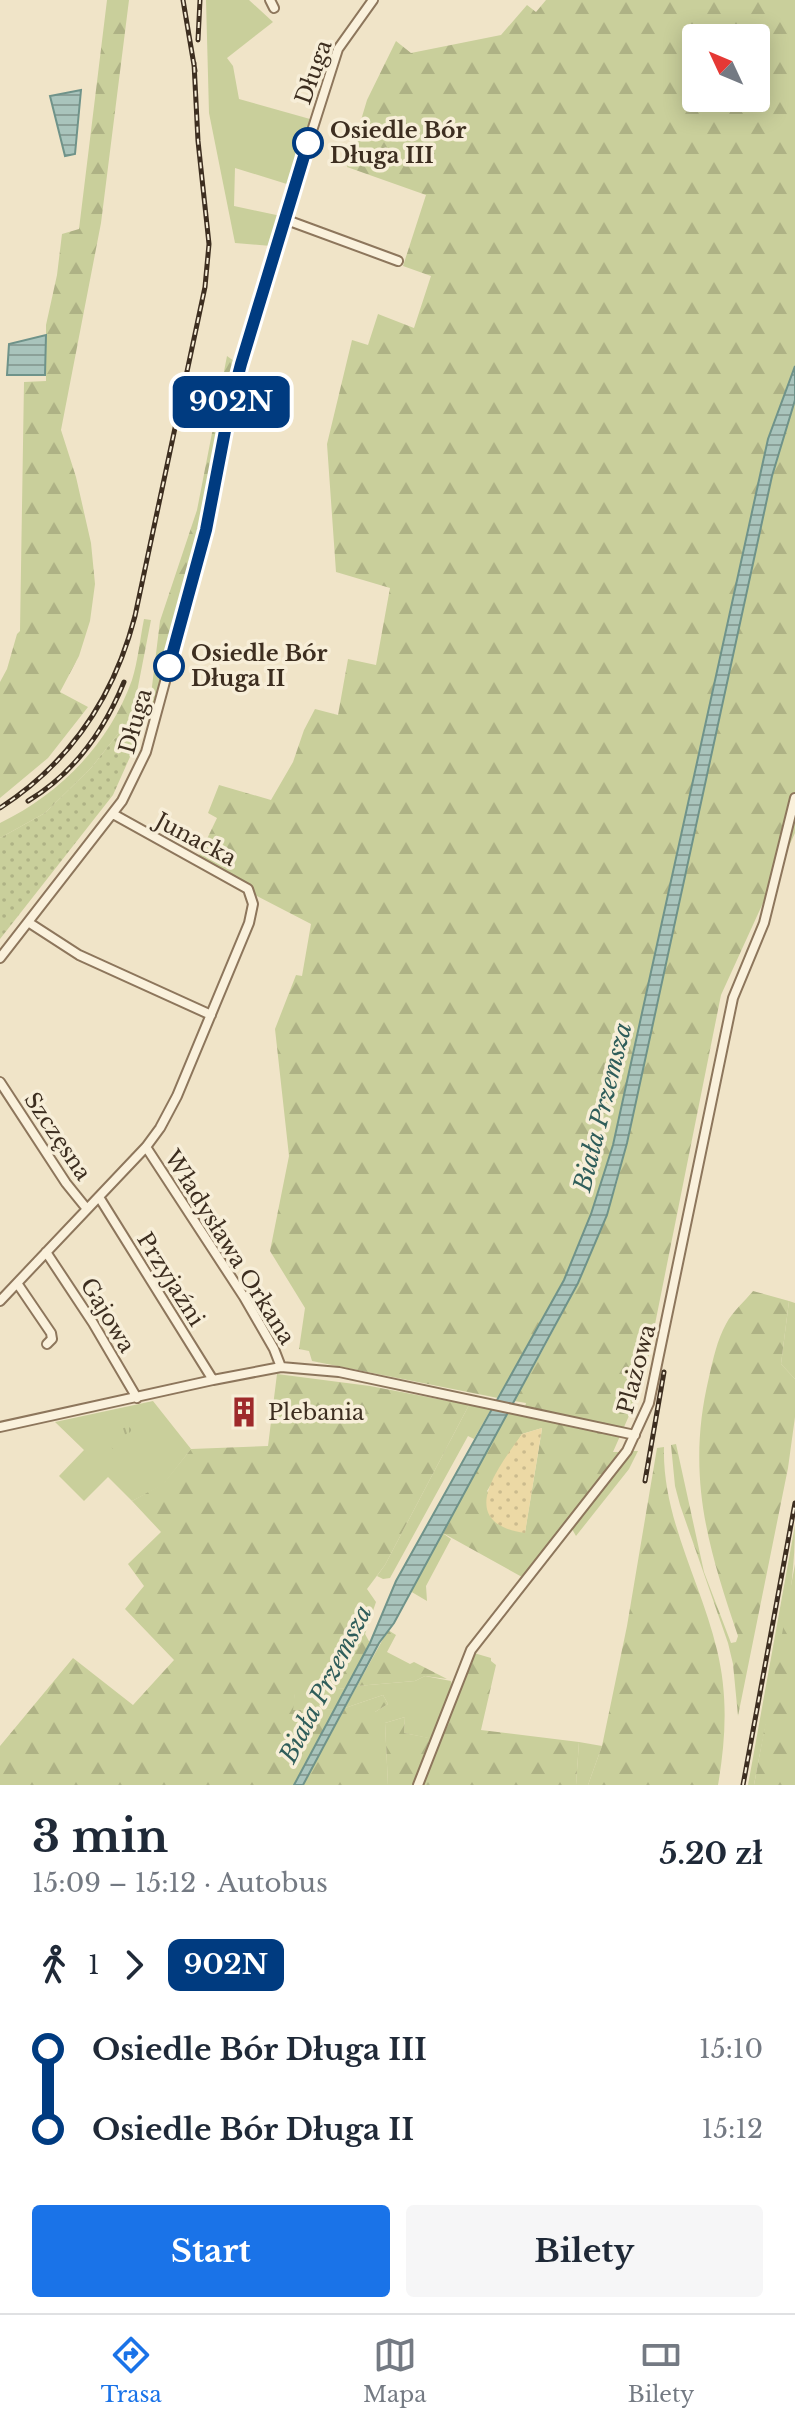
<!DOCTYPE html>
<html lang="pl">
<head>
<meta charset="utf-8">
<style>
  :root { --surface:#fff; --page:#f6f6f7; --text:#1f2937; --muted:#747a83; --line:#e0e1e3; --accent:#1a73e8 }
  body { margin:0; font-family:"Libre Baskerville",serif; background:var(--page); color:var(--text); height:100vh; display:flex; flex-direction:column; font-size:30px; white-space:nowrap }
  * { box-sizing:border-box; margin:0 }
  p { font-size:26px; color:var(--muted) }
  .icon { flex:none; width:44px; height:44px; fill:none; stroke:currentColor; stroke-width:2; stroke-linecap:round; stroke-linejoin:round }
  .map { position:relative; height:1785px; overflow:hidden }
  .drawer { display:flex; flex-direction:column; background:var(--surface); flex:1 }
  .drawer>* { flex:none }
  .badge { padding:0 16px; border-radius:12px; font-size:28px; line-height:52px }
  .needle { width:52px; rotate:314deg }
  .buttons { position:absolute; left:682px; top:24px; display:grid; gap:16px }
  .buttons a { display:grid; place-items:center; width:88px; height:88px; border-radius:8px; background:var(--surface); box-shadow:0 4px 20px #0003; font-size:40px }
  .map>.badge { position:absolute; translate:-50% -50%; box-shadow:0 0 0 4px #fff }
  .legs { display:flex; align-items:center; gap:12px; height:88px; padding:0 32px; font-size:26px }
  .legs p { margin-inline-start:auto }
  .headline { display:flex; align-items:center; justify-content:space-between; height:136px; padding:0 32px }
  h1 { font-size:44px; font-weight:800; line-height:60px }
  .primary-button { display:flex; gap:16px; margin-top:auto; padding:16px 32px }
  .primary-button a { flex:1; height:92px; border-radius:8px; background:var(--accent); color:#fff; font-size:32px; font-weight:800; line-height:92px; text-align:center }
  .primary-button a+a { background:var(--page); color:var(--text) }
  ul { padding:0 32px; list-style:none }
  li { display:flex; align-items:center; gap:28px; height:80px; font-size:30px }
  li i { display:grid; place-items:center; width:12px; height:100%; margin:0 10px; background:currentColor }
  li i::after { content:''; width:20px; height:20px; margin:-10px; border:6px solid; border-radius:50%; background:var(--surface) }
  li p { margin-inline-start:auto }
  li:first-child i { background:linear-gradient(#0000 50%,currentColor 0) }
  li:last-child i { background:linear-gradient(currentColor 50%,#0000 0) }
  .tabs { display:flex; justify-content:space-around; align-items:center; height:112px; border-top:2px solid var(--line); background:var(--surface); font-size:22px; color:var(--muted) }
  .tabs a { display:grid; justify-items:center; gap:4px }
  .tabs .selected { color:var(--accent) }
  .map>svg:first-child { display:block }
  .grass { fill:#c9cf9b }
  .forest { fill:url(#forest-firs); fill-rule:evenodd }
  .sand { fill:url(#sand-dots) }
  .park { fill:url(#park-tufts) }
  .garden { fill:url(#garden-dots) }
  .water { fill:url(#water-rules); stroke:#6f938a; stroke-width:2 }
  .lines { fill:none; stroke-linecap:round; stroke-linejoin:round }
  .minor-casing { stroke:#8d765c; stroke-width:12 }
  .minor { stroke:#faf1dc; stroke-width:8 }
  .rail-casing { stroke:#3d2e20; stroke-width:5 }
  .rail { stroke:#f7eed8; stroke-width:2; stroke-dasharray:6; stroke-linecap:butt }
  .line-1-casing { stroke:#fff; stroke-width:18 }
  .line-1 { stroke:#003b80; stroke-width:12 }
  .stop-1-dot { fill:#fff; stroke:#003b80; stroke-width:4 }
  .labels { text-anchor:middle; stroke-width:7; stroke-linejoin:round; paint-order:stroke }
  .street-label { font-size:22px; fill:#3d2e20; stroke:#f7eed8 }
  .stop-label { font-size:22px; font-weight:bold; fill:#3d2e20; stroke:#f7eed8; text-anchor:start }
  .poi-label { font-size:22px; fill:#3d2e20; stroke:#f7eed8; text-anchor:start }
  .water-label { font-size:24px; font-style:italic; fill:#2f5d5a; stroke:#f7eed8 }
</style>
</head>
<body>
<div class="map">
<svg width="795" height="1785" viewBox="0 0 795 1785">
  <defs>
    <pattern id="forest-firs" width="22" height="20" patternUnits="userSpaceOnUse" patternTransform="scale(2)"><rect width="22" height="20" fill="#c9cf9b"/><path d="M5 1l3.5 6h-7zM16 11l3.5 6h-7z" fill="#aeb285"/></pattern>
    <pattern id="sand-dots" width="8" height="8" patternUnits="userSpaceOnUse" patternTransform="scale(2)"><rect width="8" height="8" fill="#ecd9a5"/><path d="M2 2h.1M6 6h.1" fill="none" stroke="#cbbb8e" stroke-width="1.8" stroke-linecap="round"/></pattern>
    <pattern id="park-tufts" width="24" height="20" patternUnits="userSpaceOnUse" patternTransform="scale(2)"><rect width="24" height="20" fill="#c9cf9b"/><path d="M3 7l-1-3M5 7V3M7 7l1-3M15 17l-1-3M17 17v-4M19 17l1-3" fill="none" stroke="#aeb285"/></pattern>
    <pattern id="garden-dots" width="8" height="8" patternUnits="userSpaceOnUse" patternTransform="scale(2)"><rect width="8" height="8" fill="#c9cf9b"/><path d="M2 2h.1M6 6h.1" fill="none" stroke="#aeb285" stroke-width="1.8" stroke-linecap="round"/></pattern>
    <pattern id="water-rules" width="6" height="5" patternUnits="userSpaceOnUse" patternTransform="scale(2)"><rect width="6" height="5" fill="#a9c4bc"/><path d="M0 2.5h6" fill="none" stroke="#8ba098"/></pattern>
  </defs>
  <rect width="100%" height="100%" fill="#f0e4c8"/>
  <!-- grass -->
  <path class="grass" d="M206,0H249L273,22L227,58L233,66L239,99L310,119L290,185L235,168L234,206L281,216L271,246L235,243L209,113Z
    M789,1301L795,1303V1379L781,1364Z
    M153,1401L191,1449L163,1485L132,1501L108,1477L84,1501L59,1476L84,1450L55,1422Z
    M469,1405L491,1409L474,1439L468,1436L390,1578L383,1579L377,1576L385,1565Z
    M631,1451H638L629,1469L576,1536L572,1529L574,1523Z
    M795,1525C795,1613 769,1699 754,1785H748Z
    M441,1532L451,1539L426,1586L427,1601L410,1591Z
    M425,1676L451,1681L452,1686L433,1739L404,1733L405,1717L385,1723L388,1785H375V1712L388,1704L383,1695L345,1708L357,1686L415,1681Z
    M346,1688L336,1709L292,1710L295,1693Z
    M579,1742L602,1746L588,1785H576Z"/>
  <!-- forest -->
  <path class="forest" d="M107,0H129L101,223L61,430L76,477L91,543L95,584L90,621L79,656L60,692L88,707L48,758L0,798V682L7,669L17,634L20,631L24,382L46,381V325L57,275L62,234L79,229Z
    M546,0H795V366L768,439L613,1145L591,1214L564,1280L498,1398L312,1361L309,1351L299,1349L305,1308L270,1251L289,1156L275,1029L296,975L302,976L311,924L195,864L217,818L208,813L219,785L271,800L293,762L304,730L315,709L338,715L348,659L376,665L390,588L336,572L327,444L352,340L368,345L378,314L414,328L431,276L403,266L426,195L347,167L367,100L396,41L411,53L501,35L527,5L536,12ZM696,38H756V98H696Z
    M227,356L234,361L201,531L151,714L149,711L160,621L197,510Z
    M795,400V833L721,995L643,1384L613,1452H622L522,1577L441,1532L507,1412L523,1415L526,1403L514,1401C555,1331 592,1260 617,1183L772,476ZM542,1428V1429L525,1532L487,1491L522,1434Z
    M144,619L151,620L136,697L129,720L91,768L45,813L0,838V823C60,794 109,744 132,680C138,661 140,639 144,619Z
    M753,1291L789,1301L781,1364L795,1379V1417L788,1468L738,1716L733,1664L728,1643L680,1505L675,1486L671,1445L676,1444L704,1572L731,1643L736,1642L738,1636C707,1545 686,1474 709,1377C713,1360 717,1340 726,1324C732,1312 745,1301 753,1291Z
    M277,1374L370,1386L469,1405L385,1565L367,1589L376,1602L365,1634L370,1643L346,1688L295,1694L293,1710L336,1709L294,1785H0V1746L73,1658L133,1705L174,1660L125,1609L144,1586L128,1564L161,1532L132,1501L163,1484L191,1449L268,1446Z
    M664,1447C662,1518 701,1582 717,1650C728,1695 726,1739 718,1785H588L602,1746L627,1626L657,1448Z
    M795,1564V1785H754Z
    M388,1630L396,1635L387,1652L410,1664L414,1662L447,1679L425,1676L415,1681L357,1686Z
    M474,1653L491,1658V1661L496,1665L481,1730L579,1742L576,1785H388L385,1723L405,1717L404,1733L440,1740L465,1671Z
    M383,1695L388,1704L375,1712V1785H303L345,1708Z"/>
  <!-- sand -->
  <path class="sand" d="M542,1428L525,1533C454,1523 498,1468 522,1434Z"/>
  <!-- park -->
  <path class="park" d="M120,1418L132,1430L113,1449L98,1434Z"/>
  <!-- garden -->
  <path class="garden" d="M129,720L142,730L113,795L0,939V838L45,813L91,768Z"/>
  <!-- water -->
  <path class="water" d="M81,90L75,154L65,156L50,96Z
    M46,335L45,375H7L9,344Z
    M795,366V400L772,476L627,1143L607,1215L578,1283L394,1623L379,1643L303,1785H294L370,1643L396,1581L564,1280L591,1214L613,1145L768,439Z"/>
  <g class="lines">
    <!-- minor casing -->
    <g class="minor-casing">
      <path id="minor" d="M270,0L274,8
        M284,219L398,261
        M28,922L79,955L211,1015
        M0,958L122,801L146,752L206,530L229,410L284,219L338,49L373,0
        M0,1082L66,1183L87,1209
        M146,1147L244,1297L274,1349L281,1367
        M99,1197L213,1380
        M46,1252L93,1323L137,1398
        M17,1283L51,1333L52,1339L47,1344
        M0,1301L146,1147L160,1128L177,1096L249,923L253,904L248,889L113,814
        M0,1427L213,1380L281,1367L339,1372L635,1435
        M418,1785L471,1650L627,1451L649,1403L733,998L764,923L795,798"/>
    </g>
    <!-- minor -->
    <use href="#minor" class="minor"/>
    <!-- rail casing -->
    <g class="rail-casing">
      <path id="rail" d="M183,0L195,71
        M198,40L200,0
        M28,801C73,774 104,731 124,682
        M0,808C71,762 114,697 135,616L205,287L209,244L198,141L194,63
        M645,1481L664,1372
        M743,1785L795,1503"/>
    </g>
    <!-- rail -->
    <use href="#rail" class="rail"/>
  </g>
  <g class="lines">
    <!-- line-1 casing -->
    <g class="line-1-casing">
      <path id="line-1" d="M169,666L206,530L229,410L241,364L308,143"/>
    </g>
    <!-- line-1 -->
    <use href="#line-1" class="line-1"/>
  </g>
  <!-- icons -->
  <defs>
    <g id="building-bare" transform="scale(2.4)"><path d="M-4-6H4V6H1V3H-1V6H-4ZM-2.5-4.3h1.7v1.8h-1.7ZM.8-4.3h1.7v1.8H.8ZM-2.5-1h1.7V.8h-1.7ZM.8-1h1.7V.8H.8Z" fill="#9e2a2b" stroke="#f7eed8" stroke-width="2.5" paint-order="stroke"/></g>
  </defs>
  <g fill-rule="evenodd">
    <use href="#building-bare" x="244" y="1412"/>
  </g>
  <!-- markers -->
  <g class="stop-1-dot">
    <circle cx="308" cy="143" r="14"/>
    <circle cx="169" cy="666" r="14"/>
  </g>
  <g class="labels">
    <!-- street labels -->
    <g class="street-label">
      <text transform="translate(313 72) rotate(-70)" y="8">Długa</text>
      <text transform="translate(135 721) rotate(-74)" y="8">Długa</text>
      <text transform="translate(196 839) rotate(28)" y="8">Junacka</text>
      <text transform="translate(58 1136) rotate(56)" y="8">Szczęsna</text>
      <text transform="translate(230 1247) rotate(58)" y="8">Władysława Orkana</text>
      <text transform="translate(171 1279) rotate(58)" y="8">Przyjaźni</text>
      <text transform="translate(108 1315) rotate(59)" y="8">Gajowa</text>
      <text transform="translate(636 1369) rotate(-75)" y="8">Plażowa</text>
    </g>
    <!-- stop labels -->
    <g class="stop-label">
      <text x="330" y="138">Osiedle Bór<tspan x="330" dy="25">Długa III</tspan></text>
      <text x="191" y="661">Osiedle Bór<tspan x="191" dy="25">Długa II</tspan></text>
    </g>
    <!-- poi labels -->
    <g class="poi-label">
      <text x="268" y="1420">Plebania</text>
    </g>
    <!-- water labels -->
    <g class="water-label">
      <text transform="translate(603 1107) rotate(-76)" y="8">Biała Przemsza</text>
      <text transform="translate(326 1684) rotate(-63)" y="8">Biała Przemsza</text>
    </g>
  </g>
</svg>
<div class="buttons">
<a><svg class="needle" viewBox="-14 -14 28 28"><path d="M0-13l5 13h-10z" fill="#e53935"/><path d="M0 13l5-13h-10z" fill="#747a83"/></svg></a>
</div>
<b class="badge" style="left:231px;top:402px;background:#003b80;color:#fff">902N</b>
</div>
<section class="drawer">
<div class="headline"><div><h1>3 min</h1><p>15:09 – 15:12 · Autobus</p></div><b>5.20 zł</b></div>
<div class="legs"><svg class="icon" aria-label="walk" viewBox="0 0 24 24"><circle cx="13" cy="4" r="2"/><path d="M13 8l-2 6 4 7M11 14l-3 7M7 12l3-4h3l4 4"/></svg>1<svg class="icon" aria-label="forward" viewBox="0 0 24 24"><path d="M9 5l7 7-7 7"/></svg><b class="badge" style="background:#003b80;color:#fff">902N</b></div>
<ul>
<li><i style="color:#003b80"></i><b>Osiedle Bór Długa III</b><p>15:10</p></li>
<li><i style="color:#003b80"></i><b>Osiedle Bór Długa II</b><p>15:12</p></li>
</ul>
<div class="primary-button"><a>Start</a><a>Bilety</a></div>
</section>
<nav class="tabs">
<a class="selected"><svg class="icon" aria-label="directions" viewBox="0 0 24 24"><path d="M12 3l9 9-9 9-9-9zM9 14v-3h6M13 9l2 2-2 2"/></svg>Trasa</a>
<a><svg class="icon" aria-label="map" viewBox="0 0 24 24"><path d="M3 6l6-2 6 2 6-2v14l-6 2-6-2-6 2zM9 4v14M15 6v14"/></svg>Mapa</a>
<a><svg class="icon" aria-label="tickets" viewBox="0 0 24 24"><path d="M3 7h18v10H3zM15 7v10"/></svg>Bilety</a>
</nav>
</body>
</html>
